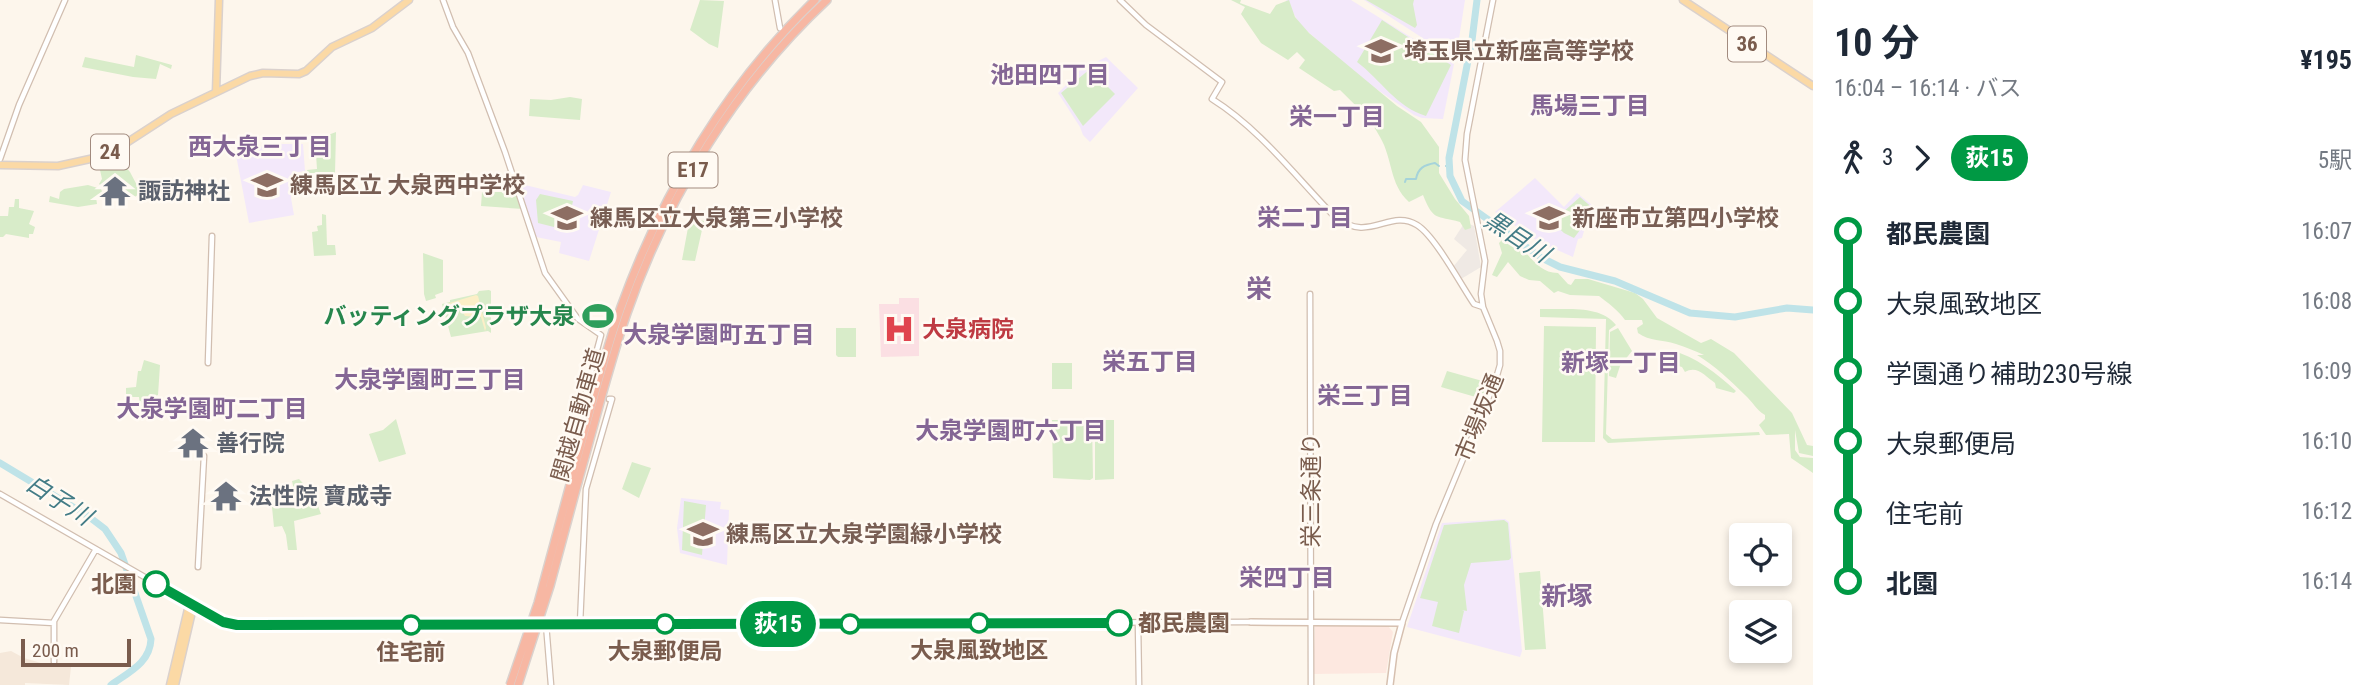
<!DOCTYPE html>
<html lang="ja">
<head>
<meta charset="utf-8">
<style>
  :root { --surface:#fff; --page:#f2f2f3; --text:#1f2937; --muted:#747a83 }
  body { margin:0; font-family:"Roboto Condensed","Noto Sans JP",sans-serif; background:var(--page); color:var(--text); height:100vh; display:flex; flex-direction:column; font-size:26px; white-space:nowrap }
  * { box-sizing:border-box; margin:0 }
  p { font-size:23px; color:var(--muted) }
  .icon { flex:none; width:38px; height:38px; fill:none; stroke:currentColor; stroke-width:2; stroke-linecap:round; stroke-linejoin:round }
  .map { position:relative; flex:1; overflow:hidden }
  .side { display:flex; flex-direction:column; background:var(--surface); width:560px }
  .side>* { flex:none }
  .badge { padding:0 14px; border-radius:23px; font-size:24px; line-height:46px }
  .controls { position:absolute; left:1729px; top:523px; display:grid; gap:14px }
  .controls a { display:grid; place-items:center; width:63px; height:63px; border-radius:7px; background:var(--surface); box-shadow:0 4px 10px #0003; font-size:35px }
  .scale { position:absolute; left:21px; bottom:18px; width:110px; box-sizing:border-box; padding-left:7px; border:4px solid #7a5c4d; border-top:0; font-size:19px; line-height:24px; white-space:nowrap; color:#7a5c4d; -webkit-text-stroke:5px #fffaf3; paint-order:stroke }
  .map>.badge { position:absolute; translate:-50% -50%; box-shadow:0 0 0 4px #fff }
  .legs { display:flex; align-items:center; gap:10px; height:77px; padding:0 21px; font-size:23px }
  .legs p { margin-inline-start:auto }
  .overview { display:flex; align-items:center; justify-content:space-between; height:119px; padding:0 21px }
  h1 { font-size:38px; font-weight:700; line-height:52px }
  ul { padding:0 21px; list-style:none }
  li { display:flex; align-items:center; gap:24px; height:70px; font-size:26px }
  li i { display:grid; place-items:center; width:10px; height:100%; margin:0 9px; background:currentColor }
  li i::after { content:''; width:18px; height:18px; margin:-9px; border:5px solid; border-radius:50%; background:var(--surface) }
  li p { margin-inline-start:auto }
  li:first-child i { background:linear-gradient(#0000 50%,currentColor 0) }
  li:last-child i { background:linear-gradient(currentColor 50%,#0000 0) }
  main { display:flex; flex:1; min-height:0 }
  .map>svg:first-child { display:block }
  .residential { fill:#f5e8da }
  .commercial { fill:#fde8e0 }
  .industrial { fill:#efe9e4 }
  .education { fill:#f3e8fa }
  .medical { fill:#fbdfe3 }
  .green { fill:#d8ecc9 }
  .sand { fill:#fcefc7 }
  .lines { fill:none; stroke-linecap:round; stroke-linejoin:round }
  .stream { stroke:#a5d3da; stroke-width:2 }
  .river { stroke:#bfe3e8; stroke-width:7 }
  .tertiary-casing { stroke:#d1beb0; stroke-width:7 }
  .secondary-casing { stroke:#d6c0b0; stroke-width:8 }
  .primary-casing { stroke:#dad1cd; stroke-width:9 }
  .motorway-casing { stroke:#dad1cd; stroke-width:10 }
  .tertiary { stroke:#fff; stroke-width:4.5 }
  .secondary { stroke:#fff; stroke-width:5 }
  .primary { stroke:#fbd9a5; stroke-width:6 }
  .motorway { stroke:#f7b7a3; stroke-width:7 }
  .motorway-bridge-casing { stroke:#dad1cd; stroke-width:10; stroke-linecap:butt }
  .motorway-bridge { stroke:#f7b7a3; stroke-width:7 }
  .line-1-casing { stroke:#fff; stroke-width:16 }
  .line-1 { stroke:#094; stroke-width:10 }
  .stop-1-dot { fill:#fff; stroke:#094; stroke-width:3.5 }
  .labels { text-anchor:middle; stroke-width:5; stroke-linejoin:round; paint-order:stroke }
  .shield { fill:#fffaf3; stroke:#a28b7f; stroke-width:2 }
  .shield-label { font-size:21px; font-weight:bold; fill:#7a5c4d }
  .education-label { font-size:23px; font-weight:bold; fill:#785e54; stroke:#fffaf3; text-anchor:start }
  .worship-label { font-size:23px; font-weight:bold; fill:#5b616d; stroke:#fffaf3; text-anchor:start }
  .leisure-label { font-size:23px; font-weight:bold; fill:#27864d; stroke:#fffaf3; text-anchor:end }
  .health-label { font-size:23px; font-weight:bold; fill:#be3a42; stroke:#fffaf3; text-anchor:start }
  .street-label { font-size:23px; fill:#7a5c4d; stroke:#fffaf3 }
  .stop-label { font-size:23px; font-weight:bold; fill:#7a5c4d; stroke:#fffaf3 }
  .neighbourhood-label { font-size:24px; font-weight:bold; fill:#846695; stroke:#fffaf3 }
  .water-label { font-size:24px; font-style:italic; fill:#437c86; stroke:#fffaf3 }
  .quarter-label { font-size:26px; font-weight:bold; fill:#846695; stroke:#fffaf3 }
</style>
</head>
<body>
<main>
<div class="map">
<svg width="1813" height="685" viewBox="0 0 1813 685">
  <rect width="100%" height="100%" fill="#fdf6ec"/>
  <!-- residential -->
  <path class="residential" d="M11,651L24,658L51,666L71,667L69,685L25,683V685H0V653Z"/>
  <!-- commercial -->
  <path class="commercial" d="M1387,625L1393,632L1386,673L1313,674L1315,626Z"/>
  <!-- industrial -->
  <path class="industrial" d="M1465,222L1474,226L1481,267L1461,279L1453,267L1467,250L1454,239Z"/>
  <!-- education -->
  <path class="education" d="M1286,0H1351L1454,64L1443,119L1422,118L1414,115L1362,79L1300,25Z
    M1364,0H1465L1456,58L1455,59Z
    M1106,57L1138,88L1090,142L1083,135L1080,127L1058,93L1073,78L1071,75Z
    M273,144H303L305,171L293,173L291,198L294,215L249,223L236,155L238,152Z
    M1535,178L1564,207L1577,193L1597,209L1595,217L1586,224L1582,238L1578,239L1573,257L1539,242L1495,212Z
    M525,185L575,197L578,195L583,185L611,192L589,261L559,253L561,242L536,237L521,190Z
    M681,498L721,502L720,509L729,510L727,565L680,553L677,528Z
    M1505,519L1509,522L1522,651L1520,657L1407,627L1442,523Z"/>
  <!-- medical -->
  <path class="medical" d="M899,298H919V356L881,357L879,304H899Z"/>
  <!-- green -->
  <path class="green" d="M700,0L724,1L718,48L709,44L690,30Z
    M1231,0H1241L1240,3L1270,14L1276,5L1289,0L1295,17L1309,33L1397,106L1421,122L1439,147V173L1455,199L1469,216L1471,228L1465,230L1460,222C1436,215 1434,222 1423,195L1409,202C1389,184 1393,159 1380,137C1371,119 1354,104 1340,90L1334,91L1299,68L1305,60L1297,52L1288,60L1261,43L1241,14L1245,7Z
    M1366,0H1414L1413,4L1417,25L1415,28Z
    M1382,20L1451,65L1426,116C1396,107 1381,80 1357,62Z
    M136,55L172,65L171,69L160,64L156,79L133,77L82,67L85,57L134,67Z
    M1090,69L1115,94L1083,126L1061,93Z
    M570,97L582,99L580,120L529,116L530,99L551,100Z
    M336,132L335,173H308L307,170L317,169L315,140Z
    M114,153L130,172L140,191C137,199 125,202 117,201L122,193L120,186L111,187L106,190L99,184L102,179L98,161Z
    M88,185L101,189L103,194L96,197L97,204L78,207L49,202L50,196L59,199L60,192L64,189Z
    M482,192H517L523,209L481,206Z
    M540,194L573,201L568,223L555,225L554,227L538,223L536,200Z
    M1580,197L1595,210L1574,238L1564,233L1552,222Z
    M15,199H19V208L34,211L29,224L35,227L33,234H29V238L6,234L3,237H0V216H8L9,207H14Z
    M322,214L326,215L327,245H335L336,255L314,256L312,232L318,231L317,226L322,225Z
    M690,217L704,221L695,261L682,260Z
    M1502,240C1509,243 1519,246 1524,251C1535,262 1542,273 1558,273L1568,284L1571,285L1575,279H1588L1635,293L1643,299L1657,318L1701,343L1711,339L1734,353L1792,413L1807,445L1813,446V456L1799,453L1795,430V450L1800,457L1813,458V473L1791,458L1789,434L1766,435L1759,425L1765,419V415C1756,410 1753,402 1745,395C1730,380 1715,366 1697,355H1704C1695,351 1686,347 1676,344C1662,339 1650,342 1638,333L1637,328L1643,324L1642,320H1625C1620,312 1607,302 1599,296L1570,295L1558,291L1554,293L1540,281L1529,280L1520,276L1508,262L1497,277L1492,275L1502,253L1499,243Z
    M423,253L443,260V292L435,295L436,298L426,301L424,294Z
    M489,290L491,291V333L488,331L451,337L442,304L450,302V300L477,294L479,291Z
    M1540,309C1564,310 1600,304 1616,325L1609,330L1606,434L1612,439L1759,432L1760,435L1608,443L1603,438L1606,319L1540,317Z
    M1544,326L1596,327L1595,442H1542Z
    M836,328H856V357H838L836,355Z
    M1618,328L1632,351L1620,366L1616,378L1609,376L1610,332Z
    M1670,350C1697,357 1716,373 1736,391L1734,393L1716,388L1715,383C1705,376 1697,365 1685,372L1682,367L1667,363Z
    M144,360L160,365L158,395L155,396V406H140L139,397H126V388L136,387L138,371H141Z
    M1052,363H1072V389H1052Z
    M1447,371L1493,384L1486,400L1441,387Z
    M396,419L406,454L379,462L369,434L383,430Z
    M1052,420H1092L1093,478L1090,480L1053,478Z
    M1095,420H1114V479L1095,480Z
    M632,462L651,468L639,498L622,489Z
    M299,479L314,495L321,514L294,521L297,550H288L286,535L282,526L274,527L272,507L275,506L273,495L294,490L292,481Z
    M684,501L706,505L702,555L682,550Z
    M1504,520L1508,523L1511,558L1509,560L1471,563L1464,585L1467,611L1462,610L1464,611L1459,633L1432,626L1438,602L1420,598L1444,525Z
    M1540,571L1546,649L1525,650L1519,573Z"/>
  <!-- sand -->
  <path class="sand" d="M476,295L478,296L486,328L485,331L481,317L465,316L457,303L443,305Z"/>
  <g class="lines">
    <!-- stream -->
    <path class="stream" d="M1446,166H1448
      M1405,182L1406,179H1416C1418,168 1424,165 1435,163L1439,166"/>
    <!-- river -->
    <path class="river" d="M1477,0L1472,40L1449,158L1450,176L1462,201L1542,258L1560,267L1615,281L1690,313L1735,317L1787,308L1813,310
      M0,463L88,516L105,529L121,553L151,639C150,663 129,672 111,685"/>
    <!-- tertiary casing -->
    <g class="tertiary-casing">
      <path id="tertiary" d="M443,0L453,27L468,53L505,152L545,273L578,319L601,335L586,391L588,392
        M775,0L780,28
        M1120,0L1146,25L1222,82L1212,99C1260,129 1296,177 1335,217C1370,244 1389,208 1417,225C1435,236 1461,285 1474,304L1483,307
        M0,159L19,105L65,0
        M1310,294L1311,685
        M208,363L212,236
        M0,494L223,622L233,625L1251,622
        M198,567L204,456
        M0,620L54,623
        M1138,623L1139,685
        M1402,623L1436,524L1495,382L1500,365V351L1497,341L1483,307L1481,294L1485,261L1465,160L1467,134L1493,0
        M546,624L551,685
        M580,624L586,489L612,399H609
        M54,662V621L96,549"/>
    </g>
    <!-- secondary casing -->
    <g class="secondary-casing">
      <path id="secondary" d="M1251,622L1402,623L1394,653L1390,685"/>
    </g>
    <!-- primary casing -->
    <g class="primary-casing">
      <path id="primary" d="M1683,0L1813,86
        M216,92L219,0
        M0,165L58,166L99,157L117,149L171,114L250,76L263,73L299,74L306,71L332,47L372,28L409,0
        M170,685L188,609L191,604
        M175,685L191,616"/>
    </g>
    <!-- motorway casing -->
    <g class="motorway-casing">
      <path id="motorway" d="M571,481C587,423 601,364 621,307C662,193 727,85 815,0
        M578,482C594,426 608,368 627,313C668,195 736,85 827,0"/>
    </g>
    <!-- tertiary -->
    <use href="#tertiary" class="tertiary"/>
    <!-- secondary -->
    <use href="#secondary" class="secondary"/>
    <!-- primary -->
    <use href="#primary" class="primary"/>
    <!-- motorway -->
    <use href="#motorway" class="motorway"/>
    <!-- motorway-bridge casing -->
    <g class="motorway-bridge-casing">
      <path id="motorway-bridge" d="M510,685L538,603L571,481
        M518,685L550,586L578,482"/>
    </g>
    <!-- motorway-bridge -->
    <use href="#motorway-bridge" class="motorway-bridge"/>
  </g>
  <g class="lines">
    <!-- line-1 casing -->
    <g class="line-1-casing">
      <path id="line-1" d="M156,584L223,622L237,625L1119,623"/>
    </g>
    <!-- line-1 -->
    <use href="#line-1" class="line-1"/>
  </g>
  <!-- icons -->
  <defs>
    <g id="school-bare" transform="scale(2.415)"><path d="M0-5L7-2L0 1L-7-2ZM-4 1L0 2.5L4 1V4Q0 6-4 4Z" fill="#8d6e63" stroke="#fffaf3" stroke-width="2.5" paint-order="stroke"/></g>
    <g id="temple-bare" transform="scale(2.415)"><path d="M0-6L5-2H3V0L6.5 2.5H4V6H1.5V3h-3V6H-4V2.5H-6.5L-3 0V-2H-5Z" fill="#6b7280" stroke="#fffaf3" stroke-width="2.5" paint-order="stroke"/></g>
    <g id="stadium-bare" transform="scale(2.415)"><path d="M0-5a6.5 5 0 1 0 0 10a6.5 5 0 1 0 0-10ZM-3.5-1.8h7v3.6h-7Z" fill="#2e9e5b" stroke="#fffaf3" stroke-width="2.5" paint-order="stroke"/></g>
    <g id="hospital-bare" transform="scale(2.415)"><path d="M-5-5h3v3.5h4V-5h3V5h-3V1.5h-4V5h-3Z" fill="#e0444e" stroke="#fffaf3" stroke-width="2.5" paint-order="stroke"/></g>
  </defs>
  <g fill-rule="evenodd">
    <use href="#school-bare" x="1381" y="51"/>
    <use href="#school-bare" x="267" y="185"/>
    <use href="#temple-bare" x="115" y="191"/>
    <use href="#school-bare" x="567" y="218"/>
    <use href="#school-bare" x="1549" y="218"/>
    <use href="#stadium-bare" x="598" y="316"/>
    <use href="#hospital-bare" x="899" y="329"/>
    <use href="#temple-bare" x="193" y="443"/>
    <use href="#temple-bare" x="226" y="496"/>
    <use href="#school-bare" x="703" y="534"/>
  </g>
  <!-- markers -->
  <g class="stop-1-dot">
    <circle cx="156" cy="584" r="12"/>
    <circle cx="979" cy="623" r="9"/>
    <circle cx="1119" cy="623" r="12"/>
    <circle cx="665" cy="624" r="9"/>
    <circle cx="850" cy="624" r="9"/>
    <circle cx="411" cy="625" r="9"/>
  </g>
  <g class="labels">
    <!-- shield labels -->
    <g class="shield">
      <rect x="1728" y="26.5" width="38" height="35" rx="5"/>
      <rect x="91" y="134.5" width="38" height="35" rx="5"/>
      <rect x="668.5" y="152.5" width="49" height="35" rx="5"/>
    </g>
    <g class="shield-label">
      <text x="1747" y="51">36</text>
      <text x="110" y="159">24</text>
      <text x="693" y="177">E17</text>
    </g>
    <!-- education labels -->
    <g class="education-label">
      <text x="1404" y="59">埼玉県立新座高等学校</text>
      <text x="290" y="193">練馬区立 大泉西中学校</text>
      <text x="590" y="226">練馬区立大泉第三小学校</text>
      <text x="1572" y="226">新座市立第四小学校</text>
      <text x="726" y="542">練馬区立大泉学園緑小学校</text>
    </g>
    <!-- worship labels -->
    <g class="worship-label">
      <text x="138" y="199">諏訪神社</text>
      <text x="216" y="451">善行院</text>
      <text x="249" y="504">法性院 寶成寺</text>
    </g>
    <!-- leisure labels -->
    <g class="leisure-label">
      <text x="575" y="324">バッティングプラザ大泉</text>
    </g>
    <!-- health labels -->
    <g class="health-label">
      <text x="922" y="337">大泉病院</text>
    </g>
    <!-- street labels -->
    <g class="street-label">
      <text transform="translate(578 415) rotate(-74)" y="8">関越自動車道</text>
      <text transform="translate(1479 417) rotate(-68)" y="8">市場坂通</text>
      <text transform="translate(1311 490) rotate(-90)" y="8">栄三条通り</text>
    </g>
    <!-- stop labels -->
    <g class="stop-label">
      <text x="137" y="592" text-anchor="end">北園</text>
      <text x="1138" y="631" text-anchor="start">都民農園</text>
      <text x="979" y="658">大泉風致地区</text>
      <text x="665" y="659">大泉郵便局</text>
      <text x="411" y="660">住宅前</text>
    </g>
    <!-- neighbourhood labels -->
    <g class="neighbourhood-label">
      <text x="1050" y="83">池田四丁目</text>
      <text x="1590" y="114">馬場三丁目</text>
      <text x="1337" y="125">栄一丁目</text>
      <text x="260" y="155">西大泉三丁目</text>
      <text x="1305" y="226">栄二丁目</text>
      <text x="719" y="343">大泉学園町五丁目</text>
      <text x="1150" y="370">栄五丁目</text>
      <text x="1621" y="371">新塚一丁目</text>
      <text x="430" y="388">大泉学園町三丁目</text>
      <text x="1365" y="404">栄三丁目</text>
      <text x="212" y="417">大泉学園町二丁目</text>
      <text x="1011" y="439">大泉学園町六丁目</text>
      <text x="1287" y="586">栄四丁目</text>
    </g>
    <!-- water labels -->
    <g class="water-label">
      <text transform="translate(1517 237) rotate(33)" y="8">黒目川</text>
      <text transform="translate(59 500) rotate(32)" y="8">白子川</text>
    </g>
    <!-- quarter labels -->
    <g class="quarter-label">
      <text x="1259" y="298">栄</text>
      <text x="1567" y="605">新塚</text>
    </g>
  </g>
</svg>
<div class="controls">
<a><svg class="icon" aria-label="locate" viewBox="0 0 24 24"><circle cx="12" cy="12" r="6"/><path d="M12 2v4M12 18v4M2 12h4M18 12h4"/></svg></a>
<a><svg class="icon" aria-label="layers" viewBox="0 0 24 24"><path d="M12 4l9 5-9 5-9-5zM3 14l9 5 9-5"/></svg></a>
</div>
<div class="scale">200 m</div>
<b class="badge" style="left:778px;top:624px;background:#094;color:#fff">荻15</b>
</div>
<section class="side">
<div class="overview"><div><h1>10 分</h1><p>16:04 – 16:14 · バス</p></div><b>¥195</b></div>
<div class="legs"><svg class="icon" aria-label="walk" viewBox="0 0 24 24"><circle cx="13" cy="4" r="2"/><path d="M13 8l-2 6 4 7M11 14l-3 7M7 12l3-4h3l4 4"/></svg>3<svg class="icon" aria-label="forward" viewBox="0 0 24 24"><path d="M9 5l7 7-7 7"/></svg><b class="badge" style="background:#094;color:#fff">荻15</b><p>5駅</p></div>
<ul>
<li><i style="color:#094"></i><b>都民農園</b><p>16:07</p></li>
<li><i style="color:#094"></i><span>大泉風致地区</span><p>16:08</p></li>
<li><i style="color:#094"></i><span>学園通り補助230号線</span><p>16:09</p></li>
<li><i style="color:#094"></i><span>大泉郵便局</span><p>16:10</p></li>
<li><i style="color:#094"></i><span>住宅前</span><p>16:12</p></li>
<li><i style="color:#094"></i><b>北園</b><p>16:14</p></li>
</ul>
</section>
</main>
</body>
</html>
